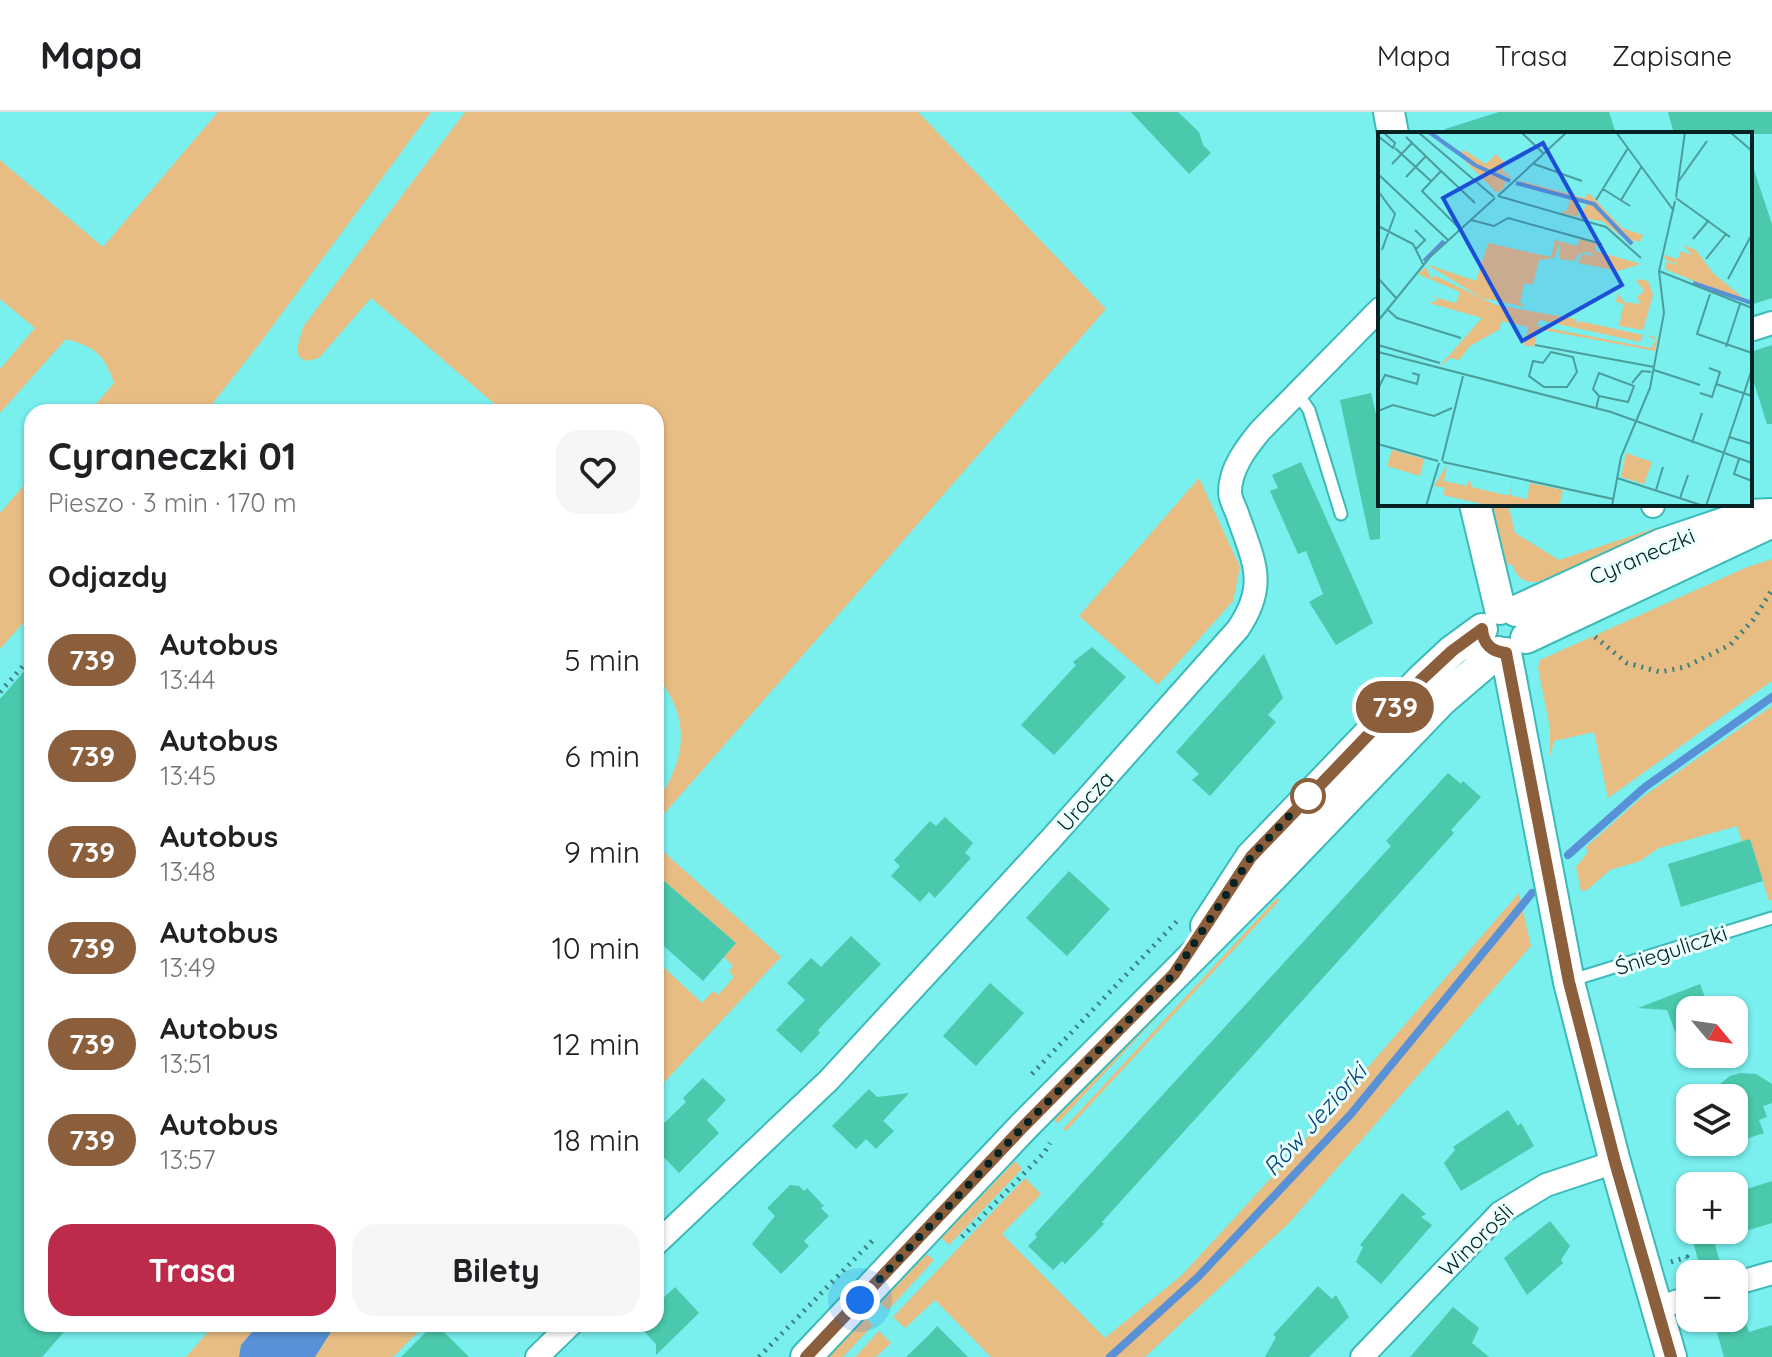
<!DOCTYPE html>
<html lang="pl">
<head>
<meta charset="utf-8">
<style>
  :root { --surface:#fff; --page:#f6f6f6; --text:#202124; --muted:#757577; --line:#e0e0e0; --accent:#bc2b49 }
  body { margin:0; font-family:Quicksand,sans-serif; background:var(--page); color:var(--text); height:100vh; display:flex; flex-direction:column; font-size:30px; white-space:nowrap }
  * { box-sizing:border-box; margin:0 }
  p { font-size:26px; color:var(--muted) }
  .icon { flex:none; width:44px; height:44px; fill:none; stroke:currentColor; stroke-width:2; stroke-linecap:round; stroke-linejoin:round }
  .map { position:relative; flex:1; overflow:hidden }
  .drawer { position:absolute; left:24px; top:292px; width:640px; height:928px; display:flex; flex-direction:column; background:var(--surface); border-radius:24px; box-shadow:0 2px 6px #0004 }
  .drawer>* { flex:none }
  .badge { padding:0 16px; border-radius:26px; font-size:28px; line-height:52px }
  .needle { width:52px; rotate:119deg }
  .controls { position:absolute; left:1676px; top:884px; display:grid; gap:16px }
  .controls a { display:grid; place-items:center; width:72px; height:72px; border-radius:16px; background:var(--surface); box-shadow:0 2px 6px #0004; font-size:40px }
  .you { position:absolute; width:40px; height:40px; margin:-20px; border:6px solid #fff; border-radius:50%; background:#1a73e8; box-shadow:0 0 0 12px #1a73e833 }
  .map>.badge { position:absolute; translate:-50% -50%; box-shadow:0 0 0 4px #fff }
  h2 { padding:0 24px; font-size:30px; line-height:72px }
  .round { display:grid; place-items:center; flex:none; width:84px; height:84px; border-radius:24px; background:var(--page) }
  .headline { display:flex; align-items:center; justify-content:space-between; height:136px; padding:0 24px }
  h1 { font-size:38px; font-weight:700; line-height:60px }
  .cta { display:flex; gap:16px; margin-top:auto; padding:16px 24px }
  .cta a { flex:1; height:92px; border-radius:24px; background:var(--accent); color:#fff; font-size:32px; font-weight:700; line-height:92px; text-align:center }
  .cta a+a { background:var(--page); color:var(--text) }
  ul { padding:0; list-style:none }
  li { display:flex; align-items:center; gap:24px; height:96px; padding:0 24px }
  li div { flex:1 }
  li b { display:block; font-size:30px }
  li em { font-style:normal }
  li .badge { min-width:88px; font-weight:700; text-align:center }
  header { display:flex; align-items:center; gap:48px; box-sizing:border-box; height:112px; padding:0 40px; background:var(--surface); border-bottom:2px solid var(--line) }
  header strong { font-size:38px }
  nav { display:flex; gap:44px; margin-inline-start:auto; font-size:28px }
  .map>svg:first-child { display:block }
  .green { fill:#e8bd83 }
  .water { fill:#5991d6 }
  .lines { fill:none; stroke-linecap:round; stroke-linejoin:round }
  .stream { stroke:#5991d6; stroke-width:8 }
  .building { fill:#4ac9ac }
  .lane-casing { stroke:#3cbab9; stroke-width:15 }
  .street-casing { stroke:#3cbab9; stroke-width:26 }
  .secondary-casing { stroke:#3cbab9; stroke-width:34 }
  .path { stroke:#3b7f7f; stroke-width:5; stroke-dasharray:2 6; stroke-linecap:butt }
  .lane { stroke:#fff; stroke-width:11 }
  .street { stroke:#fff; stroke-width:22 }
  .secondary { stroke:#fff; stroke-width:30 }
  .line-casing { stroke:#fff; stroke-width:18 }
  .line { stroke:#8b5e3c; stroke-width:12 }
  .walk { stroke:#072222; stroke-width:8; stroke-dasharray:0 14.4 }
  .stop-dot { fill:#fff; stroke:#8b5e3c; stroke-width:4 }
  .labels { text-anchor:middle; stroke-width:6; stroke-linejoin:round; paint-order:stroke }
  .street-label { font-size:22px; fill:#072222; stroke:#eafffe }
  .water-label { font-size:24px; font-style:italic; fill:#074381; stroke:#eafffe }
  .inset-river { fill:none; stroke:#5991d6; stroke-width:4 }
  .inset-road { fill:none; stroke:#4b9d9c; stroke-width:2 }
  .view { fill:#1d4ed8; fill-opacity:0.15; stroke:#1d4ed8; stroke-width:4 }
  .inset-edge { fill:none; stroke:#072222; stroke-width:4 }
</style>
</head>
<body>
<header>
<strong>Mapa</strong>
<nav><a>Mapa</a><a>Trasa</a><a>Zapisane</a></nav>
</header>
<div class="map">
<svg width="1772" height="1245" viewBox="0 0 1772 1245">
  <rect width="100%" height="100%" fill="#79efee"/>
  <!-- green -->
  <path class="green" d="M218,0H431L260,231L206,300H89L114,271C104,242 95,235 66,227L0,301V257L35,216L0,187V48L103,135Z
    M465,0H918L1106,197L656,711C656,680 665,683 674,658C688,624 680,591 656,564V300H504L371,186L319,246L306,249L299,245L297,236L303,215Z
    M32,364V501L0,537V401Z
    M1199,366L1240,455L1233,489L1158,573L1079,504Z
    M1492,392H1508L1515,421L1559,448L1658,415V417L1545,468C1529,473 1517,469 1512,452L1507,453Z
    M1772,447V569L1608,686L1594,620L1554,629L1550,645V616L1538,556L1540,548L1745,456Z
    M1772,594V788L1769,789L1750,727L1742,730L1737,714L1659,736L1640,749L1610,758L1587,778L1581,779L1576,755L1588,740L1586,735L1641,686Z
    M656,733L781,845L656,979V848L702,891L713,879L718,883L734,865L729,859L733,854L724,845L736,831L656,762Z
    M1519,781L1531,834L1289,1111L1145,1245H991L935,1188L905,1216L893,1205L1025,1066L1041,1082L1002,1122L1105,1226L1182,1163L1284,1052Z
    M1266,784L1267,787L1058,1011L1054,1008Z
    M1277,786L1279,789L1066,1019L1063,1017Z
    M1015,1049L1022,1057L949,1133L941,1126Z
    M927,1142L934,1148L888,1198L880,1191Z
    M865,1206L873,1213L843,1245H828Z
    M215,1212H259L241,1233L239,1245H186Z
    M336,1212H426L393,1245H315Z
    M879,1219L891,1231L876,1245H855Z"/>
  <!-- water -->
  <path class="water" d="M259,1212H336L315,1245H239L241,1233Z"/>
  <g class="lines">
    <!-- stream -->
    <path class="stream" d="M1568,743L1645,675L1772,585
      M1110,1245L1198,1165L1351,1002L1532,781"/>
  </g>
  <!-- building -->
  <path class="building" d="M1131,0H1178L1199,20L1203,33L1211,41L1189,62Z
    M1499,0H1609L1616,22H1446L1445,17Z
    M1668,0H1772V22H1674Z
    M1750,58H1754L1772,112V186L1750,193Z
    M1772,233V312H1767L1750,258V240Z
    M1371,281L1380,319V427L1370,428L1340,288Z
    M1301,350L1373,511L1336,533L1309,490L1323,482L1306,439L1298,442L1270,379L1278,376L1272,363Z
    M1092,535L1126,565L1054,643L1021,613L1076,553L1073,550Z
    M1264,542L1283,586L1268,603L1276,610L1210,684L1192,668L1199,662L1176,640Z
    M32,550V1212H71L42,1245H0V587Z
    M1448,661L1461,672L1463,669L1481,685L1451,718L1454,721L1102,1110L1104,1112L1065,1152L1062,1149L1053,1158L1028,1134L1037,1125L1035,1122L1391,734L1386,729Z
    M945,705L973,731L965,741L971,746L935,786L929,780L920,790L891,764L900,754L894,748L930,709L936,714Z
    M1750,727L1763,769L1681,795L1668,752Z
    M1069,759L1110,797L1067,844L1026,806Z
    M656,762L736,831L703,869L656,827Z
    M851,824L881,852L818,918L820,921L801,941L776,918L805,888L787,871L811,846L821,855Z
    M990,871L1024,901L976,954L943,924Z
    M1700,872L1710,898H1690V954H1688L1667,898L1638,896Z
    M1740,961L1756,962L1772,972V991L1763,994L1767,1005L1759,1008L1764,1021L1734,1031V986H1703L1730,964Z
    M703,966L726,988L707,1008L719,1021L679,1061L656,1037V1019L686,990L683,986Z
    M869,977L877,985L909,981L883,1009L894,1019L876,1037L866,1027L856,1037L832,1014Z
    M1508,998L1518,1014L1521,1011L1534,1034L1461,1079L1444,1051L1455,1038L1453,1035Z
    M1772,1069V1111L1742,1120L1734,1093L1747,1090L1744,1078Z
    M790,1073L799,1074L804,1079L807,1076L824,1094L821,1096L829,1104L804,1129L809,1134L781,1162L752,1132L775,1104L767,1096Z
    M1402,1081L1426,1102L1421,1105L1432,1113L1381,1172L1356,1150L1363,1135L1360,1133Z
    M1550,1109L1570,1134L1561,1148L1563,1151L1527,1183L1504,1146Z
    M1690,1118H1711L1721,1154L1701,1159Z
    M1318,1174L1332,1187L1336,1183L1349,1205L1309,1245H1265L1276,1225L1273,1223Z
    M675,1175L699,1201L656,1243V1232L637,1212H656V1193Z
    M1453,1195L1479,1216L1472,1231L1489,1245H1410Z
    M1745,1209L1749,1220L1772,1213V1245H1724L1716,1217Z
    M434,1212H436L469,1245H401Z
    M937,1214L968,1245H906L928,1224Z"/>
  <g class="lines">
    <!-- lane casing -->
    <g class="lane-casing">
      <path id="lane" d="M1297,281L1309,298L1341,402
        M1569,869L1772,806"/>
    </g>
    <!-- street casing -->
    <g class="street-casing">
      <path id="street" d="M1750,218L1772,211
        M1653,392V394
        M656,1132L829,968L1050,728L1238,517C1268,473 1254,450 1238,404C1236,397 1230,388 1230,380C1230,357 1246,336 1260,319L1380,197
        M1734,1172L1772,1161
        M1658,1196L1690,1185
        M537,1245L571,1212
        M1362,1245L1500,1101L1546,1073L1615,1050"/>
    </g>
    <!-- secondary casing -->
    <g class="secondary-casing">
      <path id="secondary" d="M1389,0L1393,22
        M1475,392L1500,497
        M1516,499L1662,432L1748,403L1772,402
        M1526,526L1766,413
        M1506,541L1569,870L1615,1050L1671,1245
        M1206,814L1251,745L1421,568L1452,539L1482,517
        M806,1245L1023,1015L1274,763L1442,588L1498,540"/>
    </g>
    <!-- path -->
    <path class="path" d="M1595,525L1627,551L1660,560L1685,555L1730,533L1753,508L1772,478
      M0,580L32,544
      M1032,962L1179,807
      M962,1125L1044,1041L1050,1031
      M1671,1150L1687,1145L1692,1161
      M759,1245L873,1128"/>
    <!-- lane -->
    <use href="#lane" class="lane"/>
    <!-- street -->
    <use href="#street" class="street"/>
    <!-- secondary -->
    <use href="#secondary" class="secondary"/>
  </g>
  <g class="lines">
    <!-- line casing -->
    <g class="line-casing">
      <path id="line" d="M806,1245L1023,1015L1174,862L1251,745L1421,568L1452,539L1482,517C1483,532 1492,540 1506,541L1569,870L1615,1050L1671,1245"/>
    </g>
    <!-- line -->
    <use href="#line" class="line"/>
    <!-- walk -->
    <path class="walk" d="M860,1188L1023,1015L1174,862L1251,745L1308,684"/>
  </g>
  <!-- markers -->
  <circle class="stop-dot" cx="1308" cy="684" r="16"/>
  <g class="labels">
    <!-- street labels -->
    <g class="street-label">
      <text transform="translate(1642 444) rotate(-23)" y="8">Cyraneczki</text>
      <text transform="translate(1085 689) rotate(-48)" y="8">Urocza</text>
      <text transform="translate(1671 838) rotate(-18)" y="8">Śnieguliczki</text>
      <text transform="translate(1476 1128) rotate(-44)" y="8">Winorośli</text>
    </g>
    <!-- water labels -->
    <g class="water-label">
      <text transform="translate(1315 1008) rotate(-48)" y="8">Rów Jeziorki</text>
    </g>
  </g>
  <!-- overview -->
  <g transform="translate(1378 20)">
    <rect width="374" height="374" fill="#79efee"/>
    <path d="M86,18L108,32L118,22L128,32L124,38L136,47L99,33L81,23ZM85,27L127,49L126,56L119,61ZM143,49L207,66L211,61L244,96L265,103L262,110L256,108L254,113L224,89L202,86L209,71L201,69L200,85L183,81L189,78L193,65L139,52ZM202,107L219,112L217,119L263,132L240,139L200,131L204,122L218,124L209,120L201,122L196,129L182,127L181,112L176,126L161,128L155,152H146L142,170L147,175L104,166L48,132L98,149L110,111L173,125L177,108L199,114ZM305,113L318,118L335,141L374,173L287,137V130L303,133L287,128L286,123L300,127L303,119L314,123ZM48,135L53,146L58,144L118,173L198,187L199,194L201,189L265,203L262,210L161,188L159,194L273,216L278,208L268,203L277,205L279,208L277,219L160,197L156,215L146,213L150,195L123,189L122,197L92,214L81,228L73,226L61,235L104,186L51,171L61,168L53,164L78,171L82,160L40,142ZM257,147L270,149L275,163L265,198L241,194L246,172L238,170L240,161L246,170L262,172L259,165L266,159ZM14,318L46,327L42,344L9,334ZM248,321L274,330L266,352L243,345ZM69,333L66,349L89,354L91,347L94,355L127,363H132L134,347V364L149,367L152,351L185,358L181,374H113L65,363L67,356L56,354Z" fill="#e8bd83"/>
    <path class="inset-river" d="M51,0L97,33L132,49M138,51L216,72L254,112M46,129L66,109M315,151L374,171"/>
    <path class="inset-road" d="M40,0L116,65M143,0L166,22M238,0L296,79M352,0L374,19M0,4L15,16L17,11L5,0M28,5L63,39M17,16L54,50M14,32L34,11M156,32L204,49M0,42L70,108M28,45L48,24M300,50L329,9M225,57L252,74M0,59L17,82L4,118M120,64L228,95L263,126M120,64L189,0M298,65L307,0M298,66L352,105M218,68L250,16M243,68L264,34M93,88L116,94L130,86L224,112M0,94L35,112L45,132M82,97L44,59L63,39L97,71M37,98L47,108L38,117M315,107L331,88M328,127L348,102M281,139L374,176M0,146L18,166M350,147L374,102M332,162L319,202L374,221M9,177L19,186L83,206M0,189L52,125L117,66M0,213L62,231M157,213L276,235M348,215L362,172M0,220L233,280L374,331M173,220L195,225L199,240L189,255H166L151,244L155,229L165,231ZM276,238L322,253M254,251L264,239L273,240M338,252L374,264M0,257L7,243L39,252L41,243L34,241M322,261L334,265L342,240L331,236M218,277L221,264L215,257L221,241L256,254L250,270L221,264M0,279L15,273L56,284L74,276M351,305L374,312M314,311L324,281M0,312L60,329M361,327L356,342L374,349M64,329L85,244M65,330L235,367M239,346L326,374M278,358L285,335M302,366L310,343M48,374L61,331M234,374L243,325L272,256L286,181L281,139L297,69M328,374L374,237"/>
    <path class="view" d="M165,11L244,153L144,209L65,66Z"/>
    <rect width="374" height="374" class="inset-edge"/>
  </g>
</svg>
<div class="controls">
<a><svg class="needle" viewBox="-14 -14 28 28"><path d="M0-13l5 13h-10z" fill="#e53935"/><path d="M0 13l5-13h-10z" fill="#757577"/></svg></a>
<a><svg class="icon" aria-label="layers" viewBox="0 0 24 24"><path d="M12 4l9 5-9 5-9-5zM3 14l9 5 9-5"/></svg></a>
<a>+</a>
<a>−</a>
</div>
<div class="you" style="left:860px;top:1188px"></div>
<b class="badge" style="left:1395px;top:595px;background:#8b5e3c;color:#fff">739</b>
<section class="drawer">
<div class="headline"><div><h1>Cyraneczki 01</h1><p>Pieszo · 3 min · 170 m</p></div><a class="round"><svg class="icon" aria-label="heart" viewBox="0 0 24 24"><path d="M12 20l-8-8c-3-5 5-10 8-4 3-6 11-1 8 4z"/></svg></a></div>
<h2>Odjazdy</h2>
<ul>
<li><span class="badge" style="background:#8b5e3c;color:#fff">739</span><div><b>Autobus</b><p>13:44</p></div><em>5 min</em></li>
<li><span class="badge" style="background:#8b5e3c;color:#fff">739</span><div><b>Autobus</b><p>13:45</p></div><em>6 min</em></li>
<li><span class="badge" style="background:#8b5e3c;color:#fff">739</span><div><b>Autobus</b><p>13:48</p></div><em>9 min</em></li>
<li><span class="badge" style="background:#8b5e3c;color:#fff">739</span><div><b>Autobus</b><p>13:49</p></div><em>10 min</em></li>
<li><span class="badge" style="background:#8b5e3c;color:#fff">739</span><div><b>Autobus</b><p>13:51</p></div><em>12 min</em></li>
<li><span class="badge" style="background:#8b5e3c;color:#fff">739</span><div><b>Autobus</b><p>13:57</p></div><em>18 min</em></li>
</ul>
<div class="cta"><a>Trasa</a><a>Bilety</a></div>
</section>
</div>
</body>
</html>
